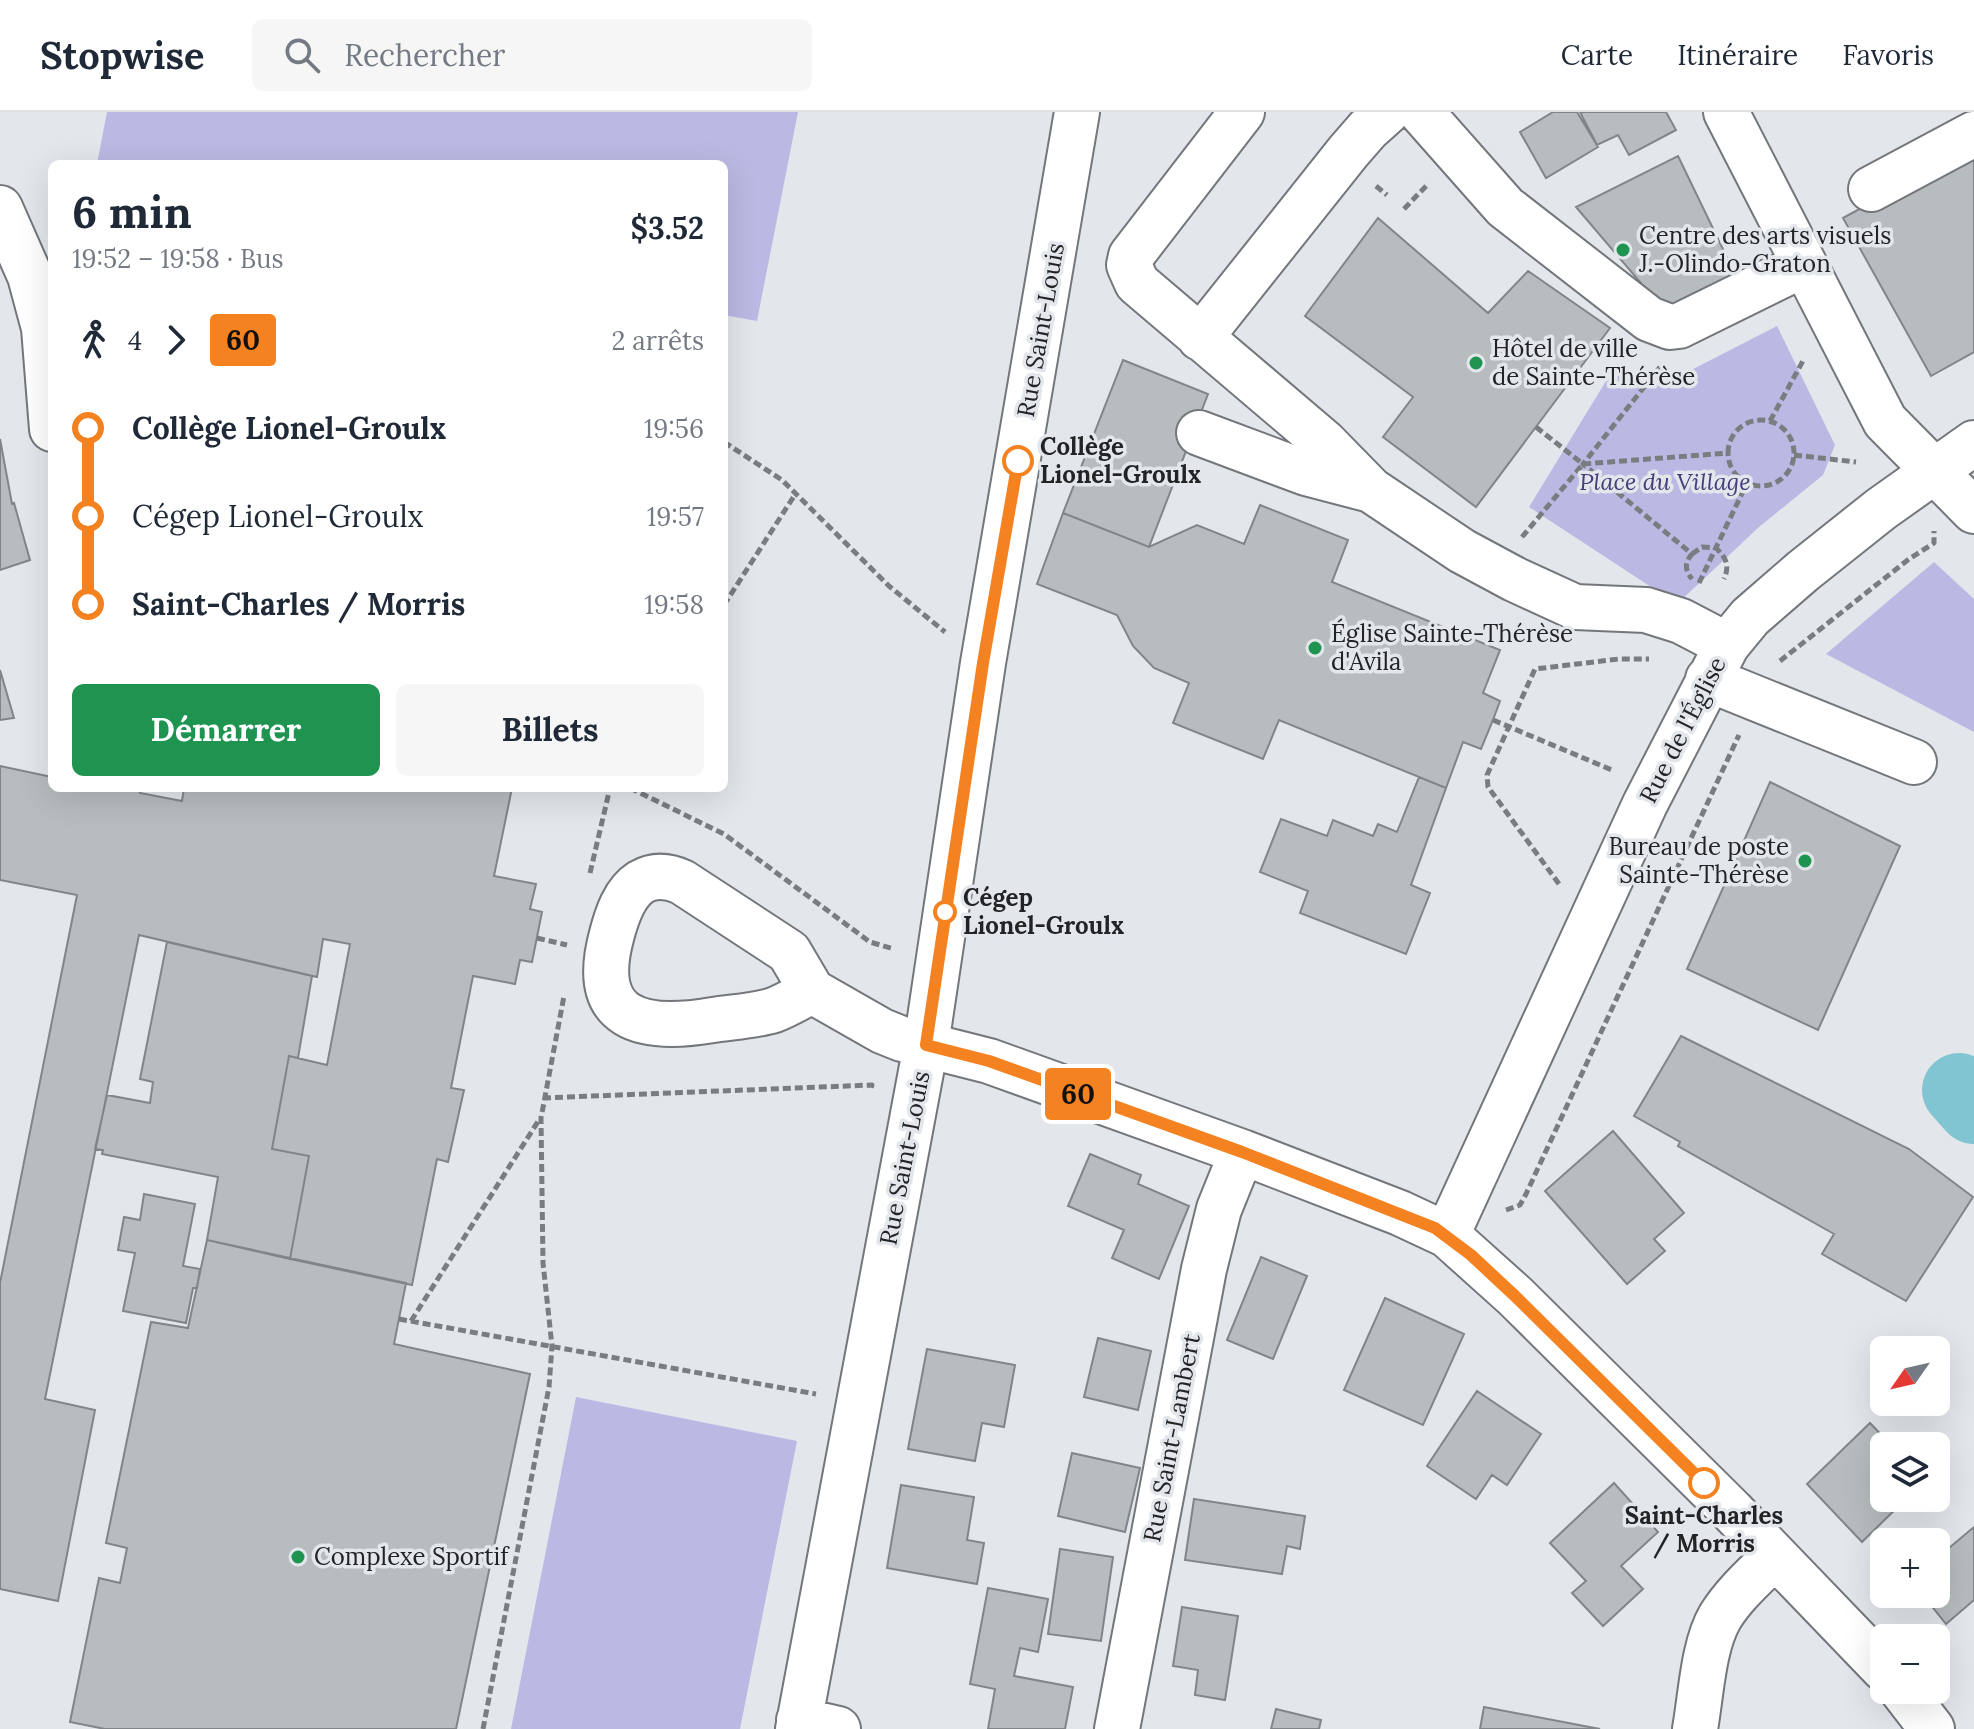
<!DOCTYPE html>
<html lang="fr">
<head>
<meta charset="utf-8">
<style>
  :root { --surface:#fff; --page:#f6f6f7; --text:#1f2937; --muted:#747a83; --line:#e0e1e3; --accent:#1e9450 }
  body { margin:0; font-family:Lora,serif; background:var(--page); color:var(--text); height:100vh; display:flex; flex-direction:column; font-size:30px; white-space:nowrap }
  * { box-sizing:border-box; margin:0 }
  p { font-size:26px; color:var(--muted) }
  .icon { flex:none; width:44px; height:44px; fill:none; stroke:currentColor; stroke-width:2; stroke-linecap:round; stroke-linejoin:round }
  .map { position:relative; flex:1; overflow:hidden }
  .details { position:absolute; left:48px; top:48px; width:680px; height:632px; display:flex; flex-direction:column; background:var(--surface); border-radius:12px; box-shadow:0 8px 32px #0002 }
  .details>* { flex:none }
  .badge { padding:0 16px; border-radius:6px; font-size:28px; line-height:52px }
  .needle { width:52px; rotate:236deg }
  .fabs { position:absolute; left:1870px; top:1224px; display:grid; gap:16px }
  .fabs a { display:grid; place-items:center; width:80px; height:80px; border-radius:12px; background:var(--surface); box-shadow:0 8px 32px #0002; font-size:40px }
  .map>.badge { position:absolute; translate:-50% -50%; box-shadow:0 0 0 4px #fff }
  .legs { display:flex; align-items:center; gap:12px; height:88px; padding:0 24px; font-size:26px }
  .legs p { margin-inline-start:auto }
  .headline { display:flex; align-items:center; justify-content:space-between; height:136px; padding:0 24px }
  h1 { font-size:44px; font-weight:700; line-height:60px }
  .button { display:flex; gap:16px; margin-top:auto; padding:16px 24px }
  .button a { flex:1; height:92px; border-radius:12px; background:var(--accent); color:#fff; font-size:32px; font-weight:700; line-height:92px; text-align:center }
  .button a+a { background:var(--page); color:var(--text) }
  ul { padding:0 24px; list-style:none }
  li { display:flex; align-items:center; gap:28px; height:88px; font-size:30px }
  li i { display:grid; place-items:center; width:12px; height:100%; margin:0 10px; background:currentColor }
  li i::after { content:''; width:20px; height:20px; margin:-10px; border:6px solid; border-radius:50%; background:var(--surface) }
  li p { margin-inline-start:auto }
  li:first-child i { background:linear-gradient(#0000 50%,currentColor 0) }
  li:last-child i { background:linear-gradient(currentColor 50%,#0000 0) }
  header { display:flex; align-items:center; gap:48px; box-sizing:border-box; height:112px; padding:0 40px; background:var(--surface); border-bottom:2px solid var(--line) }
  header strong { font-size:38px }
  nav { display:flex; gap:44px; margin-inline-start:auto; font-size:28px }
  .search { width:560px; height:72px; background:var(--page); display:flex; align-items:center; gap:20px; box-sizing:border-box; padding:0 28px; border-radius:12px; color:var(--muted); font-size:30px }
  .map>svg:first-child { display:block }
  .green { fill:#bbb9e3 }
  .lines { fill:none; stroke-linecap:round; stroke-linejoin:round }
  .river { stroke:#80c5d1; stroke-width:74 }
  .building { fill:#b7bcbf; stroke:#808688; stroke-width:2 }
  .minor-casing { stroke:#73767a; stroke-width:48 }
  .path { stroke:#7a7d80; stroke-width:5; stroke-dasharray:8 4; stroke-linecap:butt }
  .minor { stroke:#fff; stroke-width:44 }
  .line-1-casing { stroke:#fff; stroke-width:18 }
  .line-1 { stroke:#f58220; stroke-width:12 }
  .poi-dot { fill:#1e9450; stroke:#e3e7ec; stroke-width:3 }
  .stop-1-dot { fill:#fff; stroke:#f58220; stroke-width:4 }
  .labels { text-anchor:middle; stroke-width:7; stroke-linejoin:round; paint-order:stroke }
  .poi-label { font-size:24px; fill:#212324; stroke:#e3e7ec; text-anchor:start }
  .street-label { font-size:24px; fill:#212324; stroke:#e3e7ec }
  .stop-label { font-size:24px; font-weight:bold; fill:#212324; stroke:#e3e7ec; text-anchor:start }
  .park-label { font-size:24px; font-style:italic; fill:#453e7b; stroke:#e3e7ec }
</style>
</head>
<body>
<header>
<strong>Stopwise</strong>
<div class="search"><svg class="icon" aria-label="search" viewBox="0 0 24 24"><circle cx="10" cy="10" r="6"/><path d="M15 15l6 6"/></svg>Rechercher</div>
<nav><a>Carte</a><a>Itinéraire</a><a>Favoris</a></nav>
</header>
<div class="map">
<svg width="1974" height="1617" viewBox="0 0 1974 1617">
  <rect width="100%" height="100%" fill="#e3e7ec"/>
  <!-- green -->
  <path class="green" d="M107,0H798L757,209L724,203V52H97Z
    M1777,214L1835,333L1823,363L1759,415L1677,492L1529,395L1617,251L1660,274Z
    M1934,450L1974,487V620L1826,542Z
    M576,1285L797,1329L740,1617H511Z"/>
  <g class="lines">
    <!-- river -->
    <path class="river" d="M1959,978L1974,995"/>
  </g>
  <!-- building -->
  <path class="building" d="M1553,0H1577L1598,35L1546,66L1520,20Z
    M1580,0H1666L1676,18L1629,43L1618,23L1597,33Z
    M1971,36L1974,41V240L1931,264L1843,106Z
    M1678,44L1735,162L1663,197L1576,95Z
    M1378,106L1488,201L1528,159L1610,216L1476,395L1383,325L1413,285L1305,204Z
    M1123,248L1208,282L1149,435L1063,401Z
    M0,327L12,392L14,391L30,448L0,458Z
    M1260,393L1348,428L1332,470L1500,538L1483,581L1500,589L1493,608L1481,637L1463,630L1446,676L1279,608L1263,647L1173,611L1189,571L1154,556L1133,534L1117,503L1037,472L1063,401L1149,435L1197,413L1244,432Z
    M0,558L14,606L0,608Z
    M0,654L52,665V676H139L140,681L182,689L184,676H512L494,764L536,772L530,797L542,800L532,850L520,848L515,872L473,864L451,976L464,978L448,1050L437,1047L412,1173L290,1147L309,1044L272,1037L289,944L327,953L350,832L323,827L317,865L139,823L45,1287L95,1298L58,1489L0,1477V1171L77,783L0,768Z
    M1419,665L1446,676L1411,773L1430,781L1406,842L1300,801L1308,779L1260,760L1281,707L1327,724L1333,708L1373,724L1378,712L1397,720Z
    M1770,670L1900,734L1818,918L1687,857Z
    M167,830L312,864L298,946L289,944L272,1037L309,1044L290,1147L207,1128L218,1065L102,1042L103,1038L95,1037L107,983L150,991L153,970L140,967Z
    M1681,924L1909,1037L1973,1085L1906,1189L1822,1142L1834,1122L1678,1034L1680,1030L1634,1004Z
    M1613,1019L1684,1101L1654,1127L1665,1139L1627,1172L1545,1079Z
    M1090,1042L1141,1063L1138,1072L1189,1094L1159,1167L1112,1146L1124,1118L1068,1094Z
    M144,1082L195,1092L183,1154L200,1157L197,1176H193L186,1211L123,1199L135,1141L118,1138L124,1105L140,1108Z
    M207,1128L406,1171L394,1232L530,1262L456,1617H105L70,1610L99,1466L120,1471L127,1436L106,1431L151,1210L188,1216Z
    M1261,1145L1307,1164L1273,1247L1227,1228Z
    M1385,1186L1464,1222L1423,1313L1344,1278Z
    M1098,1226L1151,1239L1138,1298L1084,1285Z
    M927,1237L1015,1253L1004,1315L982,1311L975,1349L908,1337Z
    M1477,1279L1541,1322L1507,1373L1492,1363L1476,1387L1427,1354Z
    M1870,1311L1892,1334H1884V1386H1907L1862,1430L1807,1372Z
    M1072,1341L1140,1356L1125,1420L1058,1404Z
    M1614,1371L1658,1420L1621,1454L1643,1477L1603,1514L1572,1481L1586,1469L1550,1431Z
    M901,1373L974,1385L967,1428L984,1431L977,1472L887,1456Z
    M1194,1387L1305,1404L1300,1437L1287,1434L1282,1462L1185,1448Z
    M1974,1415V1488L1946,1512L1922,1482H1936V1447Z
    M1060,1437L1113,1445L1101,1529L1048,1522Z
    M988,1476L1048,1487L1038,1540L1020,1536L1014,1564L1073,1575L1065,1617H988L995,1577L970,1572Z
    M1182,1495L1238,1504L1225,1588L1195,1583L1198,1558L1173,1554Z
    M1484,1595L1600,1617H1480Z
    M1276,1597L1321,1608L1319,1617H1271Z"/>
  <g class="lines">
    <!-- minor casing -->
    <g class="minor-casing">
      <path id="minor" d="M1242,0L1131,144L1129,153L1137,171L1324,330L1371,378L1462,439L1514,467L1575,495L1646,498L1681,509L1727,533
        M1421,0L1505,95L1649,207L1670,215L1679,214L1803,153
        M1726,0L1885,309L1974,399
        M1871,77L1974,22
        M0,96L30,164L44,216L52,317
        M1200,226L1348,40L1368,17L1387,0
        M1199,321L1306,361L1371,378
        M1708,567L1914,650
        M812,879C800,885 787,893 774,898C755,904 733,905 713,908C642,920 588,909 612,822C617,803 624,781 641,770C655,762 669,764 682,770L789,840L812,879L882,919L902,927L989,949L1242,1040L1400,1101L1447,1123L1515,1184L1732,1399L1884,1557
        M1447,1123L1645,692L1727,533L1750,505L1803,459L1881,397L1974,331
        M1902,1578L1932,1617
        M799,1608L838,1617
        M798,1617L926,933L983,551L1077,0
        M1117,1617L1204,1157L1219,1097L1242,1040
        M1695,1617C1701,1584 1703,1534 1720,1505C1734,1482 1756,1463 1775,1444"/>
    </g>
    <!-- path -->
    <path class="path" d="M1376,74L1387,83
      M1404,97L1429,71
      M1660,255L1583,352L1692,442C1684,451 1685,458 1692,467
      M1728 341a33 33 0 1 1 66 0a33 33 0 1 1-66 0Z
      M1770,309L1804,247
      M1536,315L1583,352L1728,341
      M724,330L782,368L889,474L945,520
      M1794,343L1856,350
      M1522,425L1583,352
      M1692,442L1702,435L1716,436C1726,446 1730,453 1724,467
      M1699,471L1747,371
      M724,493L796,381
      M1780,549L1909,447L1934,431V419
      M1493,608L1612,658
      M630,676L724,722L870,830L894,837
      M590,761L610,676
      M1559,772L1488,675L1487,663L1535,557L1619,547H1649
      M537,826L567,833
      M543,986L872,973L871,976
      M1506,1098L1520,1093L1526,1082L1739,623
      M399,1207L816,1282
      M411,1209L539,1008
      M483,1617L549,1275L552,1234L543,1151L541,1006L564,884"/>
    <!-- minor -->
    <use href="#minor" class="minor"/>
  </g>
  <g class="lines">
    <!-- line-1 casing -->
    <g class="line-1-casing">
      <path id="line-1" d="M1018,349L983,551L926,933L989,949L1242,1040L1435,1116L1471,1143L1515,1184L1704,1371"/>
    </g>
    <!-- line-1 -->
    <use href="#line-1" class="line-1"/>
  </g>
  <!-- markers -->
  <g class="poi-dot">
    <circle cx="1623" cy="138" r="8"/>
    <circle cx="1476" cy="251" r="8"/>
    <circle cx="1315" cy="536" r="8"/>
    <circle cx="1805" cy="749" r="8"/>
    <circle cx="298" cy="1445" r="8"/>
  </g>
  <g class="stop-1-dot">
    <circle cx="1018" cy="349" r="14"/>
    <circle cx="945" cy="800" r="10"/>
    <circle cx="1704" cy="1371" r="14"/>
  </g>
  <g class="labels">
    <!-- poi labels -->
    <g class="poi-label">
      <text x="1639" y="132">Centre des arts visuels<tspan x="1639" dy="28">J.-Olindo-Graton</tspan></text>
      <text x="1492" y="245">Hôtel de ville<tspan x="1492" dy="28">de Sainte-Thérèse</tspan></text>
      <text x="1331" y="530">Église Sainte-Thérèse<tspan x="1331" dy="28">d'Avila</tspan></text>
      <text x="1789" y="743" text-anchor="end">Bureau de poste<tspan x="1789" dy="28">Sainte-Thérèse</tspan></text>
      <text x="314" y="1453">Complexe Sportif</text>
    </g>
    <!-- street labels -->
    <g class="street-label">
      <text transform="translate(1041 218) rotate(-80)" y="8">Rue Saint-Louis</text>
      <text transform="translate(1683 618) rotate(-63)" y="8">Rue de l'Église</text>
      <text transform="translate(905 1046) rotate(-79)" y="8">Rue Saint-Louis</text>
      <text transform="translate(1172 1326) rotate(-79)" y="8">Rue Saint-Lambert</text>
    </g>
    <!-- stop labels -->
    <g class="stop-label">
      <text x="1040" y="343">Collège<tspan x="1040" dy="28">Lionel-Groulx</tspan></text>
      <text x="963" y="794">Cégep<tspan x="963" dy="28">Lionel-Groulx</tspan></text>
      <text x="1704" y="1412" text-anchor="middle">Saint-Charles<tspan x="1704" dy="28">/ Morris</tspan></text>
    </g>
    <!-- park labels -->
    <g class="park-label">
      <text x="1665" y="378">Place du Village</text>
    </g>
  </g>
</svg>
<div class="fabs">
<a><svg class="needle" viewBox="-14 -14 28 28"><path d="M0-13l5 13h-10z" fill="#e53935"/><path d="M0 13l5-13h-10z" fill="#747a83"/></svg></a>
<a><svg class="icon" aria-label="layers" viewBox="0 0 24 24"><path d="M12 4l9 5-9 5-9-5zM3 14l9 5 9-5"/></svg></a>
<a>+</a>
<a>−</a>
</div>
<b class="badge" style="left:1078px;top:982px;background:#f58220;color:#111">60</b>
<section class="details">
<div class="headline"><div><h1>6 min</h1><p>19:52 – 19:58 · Bus</p></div><b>$3.52</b></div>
<div class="legs"><svg class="icon" aria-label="walk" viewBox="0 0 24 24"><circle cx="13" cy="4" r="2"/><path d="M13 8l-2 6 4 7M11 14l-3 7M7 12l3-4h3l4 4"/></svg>4<svg class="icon" aria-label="forward" viewBox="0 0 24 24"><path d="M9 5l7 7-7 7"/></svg><b class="badge" style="background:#f58220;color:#111">60</b><p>2 arrêts</p></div>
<ul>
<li><i style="color:#f58220"></i><b>Collège Lionel-Groulx</b><p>19:56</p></li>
<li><i style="color:#f58220"></i><span>Cégep Lionel-Groulx</span><p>19:57</p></li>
<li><i style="color:#f58220"></i><b>Saint-Charles / Morris</b><p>19:58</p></li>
</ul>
<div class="button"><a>Démarrer</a><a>Billets</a></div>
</section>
</div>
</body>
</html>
